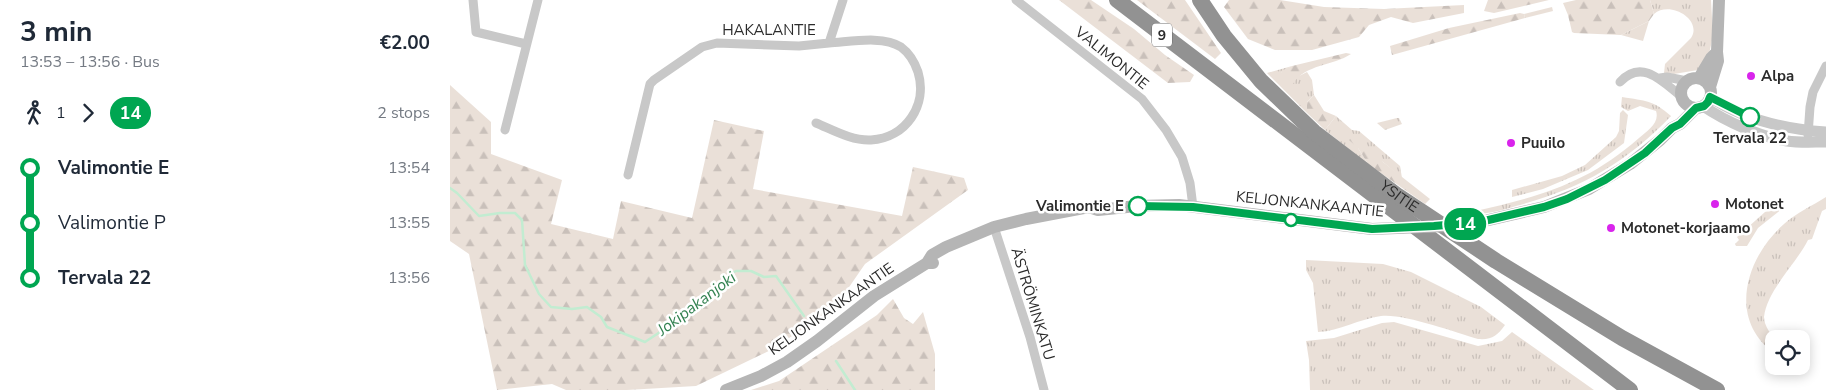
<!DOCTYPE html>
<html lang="en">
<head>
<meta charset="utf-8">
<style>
  :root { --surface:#fff; --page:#f6f6f7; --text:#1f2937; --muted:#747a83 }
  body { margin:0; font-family:"Nunito Sans",sans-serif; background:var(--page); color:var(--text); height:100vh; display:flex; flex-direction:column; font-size:19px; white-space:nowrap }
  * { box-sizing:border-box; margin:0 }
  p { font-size:16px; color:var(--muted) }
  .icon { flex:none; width:28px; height:28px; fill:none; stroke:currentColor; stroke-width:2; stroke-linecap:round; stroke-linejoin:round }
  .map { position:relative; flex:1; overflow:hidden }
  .side { display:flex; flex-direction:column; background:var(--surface); width:450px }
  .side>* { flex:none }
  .badge { padding:0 10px; border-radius:16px; font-size:18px; line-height:32px }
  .controls { position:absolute; left:1315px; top:330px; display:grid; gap:10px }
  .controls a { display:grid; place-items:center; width:45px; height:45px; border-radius:10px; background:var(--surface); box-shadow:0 2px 12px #0003; font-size:25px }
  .map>.badge { position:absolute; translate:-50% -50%; box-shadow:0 0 0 2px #fff }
  .legs { display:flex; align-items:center; gap:8px; height:55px; padding:0 20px; font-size:16px }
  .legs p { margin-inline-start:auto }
  .headline { display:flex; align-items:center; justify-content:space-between; height:85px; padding:0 20px }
  h1 { font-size:28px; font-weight:700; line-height:38px }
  ul { padding:0 20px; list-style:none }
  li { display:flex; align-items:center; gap:18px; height:55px; font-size:19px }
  li i { display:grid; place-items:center; width:8px; height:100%; margin:0 6px; background:currentColor }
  li i::after { content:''; width:12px; height:12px; margin:-6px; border:4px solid; border-radius:50%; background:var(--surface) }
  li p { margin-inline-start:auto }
  li:first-child i { background:linear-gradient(#0000 50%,currentColor 0) }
  li:last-child i { background:linear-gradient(currentColor 50%,#0000 0) }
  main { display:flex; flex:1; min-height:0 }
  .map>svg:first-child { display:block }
  .grass { fill:url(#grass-tufts) }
  .forest { fill:url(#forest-firs) }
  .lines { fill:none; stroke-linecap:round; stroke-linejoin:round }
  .stream { stroke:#c2ecd1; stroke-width:2.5 }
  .minor { stroke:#c8c8c8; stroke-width:9 }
  .tertiary { stroke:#c8c8c8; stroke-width:11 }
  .secondary { stroke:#b5b5b5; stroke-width:12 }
  .motorway { stroke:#929292; stroke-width:16 }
  .secondary-bridge { stroke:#b5b5b5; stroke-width:12 }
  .line-1-casing { stroke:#fff; stroke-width:11 }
  .line-1 { stroke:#00a651; stroke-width:8 }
  .poi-dot { fill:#d924ec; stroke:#fff; stroke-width:2 }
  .stop-1-dot { fill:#fff; stroke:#00a651; stroke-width:2.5 }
  .labels { text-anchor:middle; stroke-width:5; stroke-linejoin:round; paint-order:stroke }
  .shield { fill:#fff; stroke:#6b6b6b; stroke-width:1 }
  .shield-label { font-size:14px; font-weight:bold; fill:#2b2b2b }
  .street-label { font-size:15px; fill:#2b2b2b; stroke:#fff }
  .poi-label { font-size:15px; font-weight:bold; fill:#2b2b2b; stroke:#fff; text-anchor:start }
  .stop-label { font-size:15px; font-weight:bold; fill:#2b2b2b; stroke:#fff }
  .water-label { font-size:16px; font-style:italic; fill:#338251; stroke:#fff }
</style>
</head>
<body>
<main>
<section class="side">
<div class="headline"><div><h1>3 min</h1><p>13:53 – 13:56 · Bus</p></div><b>€2.00</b></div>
<div class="legs"><svg class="icon" aria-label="walk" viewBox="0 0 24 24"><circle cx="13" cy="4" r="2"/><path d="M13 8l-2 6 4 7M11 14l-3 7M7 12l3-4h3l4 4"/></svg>1<svg class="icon" aria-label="forward" viewBox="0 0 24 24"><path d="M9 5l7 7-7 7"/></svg><b class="badge" style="background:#00a651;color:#fff">14</b><p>2 stops</p></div>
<ul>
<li><i style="color:#00a651"></i><b>Valimontie E</b><p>13:54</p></li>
<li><i style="color:#00a651"></i><span>Valimontie P</span><p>13:55</p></li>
<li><i style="color:#00a651"></i><b>Tervala 22</b><p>13:56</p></li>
</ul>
</section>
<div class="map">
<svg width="1376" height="390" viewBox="0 0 1376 390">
  <defs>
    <pattern id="grass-tufts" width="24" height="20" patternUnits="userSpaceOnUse" patternTransform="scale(1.25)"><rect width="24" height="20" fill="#eae0d8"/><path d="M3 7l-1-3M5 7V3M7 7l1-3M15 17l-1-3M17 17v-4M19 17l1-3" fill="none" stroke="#c9c0ba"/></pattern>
    <pattern id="forest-firs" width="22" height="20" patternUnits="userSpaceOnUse" patternTransform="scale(1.25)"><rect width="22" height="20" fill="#eae0d8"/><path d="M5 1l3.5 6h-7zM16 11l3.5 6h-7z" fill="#c9c0ba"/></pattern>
  </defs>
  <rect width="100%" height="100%" fill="#fff"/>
  <!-- grass -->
  <path class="grass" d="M1200,0H1261L1263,36L1259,54L1248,70L1224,74L1214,73L1215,64L1241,38C1253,20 1220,0 1204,14Z
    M1102,7L1103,11L1075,18L1074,14Z
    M1199,21L1193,41L1171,35Z
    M842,66L831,72L847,77L857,72L862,80L864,95L857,102V113L817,73Z
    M1172,97C1196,101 1203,100 1221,116C1175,164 1130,189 1066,206C1053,210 1034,216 1021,212C1088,197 1137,184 1189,138C1197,131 1210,123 1206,111L1190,106L1178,111L1171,107Z
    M1173,110L1178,115L1174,143L1138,170L1093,189L1062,197V190L1112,176L1135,165L1166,137L1169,131L1170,113Z
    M886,116L902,130L909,131L950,166L952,178L933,162L908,148L918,164L875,130Z
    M947,118H949L952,124L935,130L927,123Z
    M1376,197V209L1372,211L1362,239L1358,240C1346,264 1317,290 1314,317C1314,327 1322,333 1324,342C1324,345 1324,350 1324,353C1277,319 1296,257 1334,224C1346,213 1362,206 1376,197Z
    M1332,205L1333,208L1308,228L1297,246H1286L1285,244L1289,240L1287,237L1315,212Z
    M856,260L933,264L961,272L1031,307L1055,325C1047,336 1042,340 1028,339C1005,332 952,313 931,316C909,319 890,331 868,332L863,283L856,270Z
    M944,322L1028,346L1052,341L1062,332L1144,390H860L859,360L856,341L884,338L932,323Z"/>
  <!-- forest -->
  <path class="forest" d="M609,0H641L684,29L715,55L744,75L740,82L718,83Z
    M687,0H735L771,53L765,59Z
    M779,0H830L874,7L934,9L1014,5V13L963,23L941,17L919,25L909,37L862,50H825L798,39L774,7Z
    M1038,0H1099L1044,13L1034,11Z
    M1126,0H1200L1204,14L1199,21L1171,35L1124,33L1122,32L1118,15L1113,3Z
    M1070,13L1074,14L1075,18L942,55L940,46L999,28Z
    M896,53L901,54C883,66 855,64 843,84L837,83L831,71L842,66Z
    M0,85L41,122V154L112,180L101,224L163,239L171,201L242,218L264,120L314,131L303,189L452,216L463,167L514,178L518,190L415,264L386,306L323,349L246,386L177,390H116L102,384L47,390L19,254L0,241Z
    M864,95L874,111L886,116L875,130L857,113V102Z
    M900,136L911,139L933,162L980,199L975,204L918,164L908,148L899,140Z
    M443,299L454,318L463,324L473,312L485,354V390H301L329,381L427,315Z"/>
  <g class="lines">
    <!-- stream -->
    <path class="stream" d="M0,188L7,193L29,216L50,213H65L72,220L75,265L89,294L101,307L122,309L137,307L151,317L157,327L195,342L240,312L250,298L264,292L271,286L280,274L286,271H301L314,277L326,276L354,316
      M386,361L405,390"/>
    <!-- minor -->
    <path class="minor" d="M23,0L26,32L76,44
      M566,0L692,99L716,130L732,157L740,183L743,207
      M1210,78L1217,77L1237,81
      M1170,82C1192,58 1213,82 1232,97
      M366,123C383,130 402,141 421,140C456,138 478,105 468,72C465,63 459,53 451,47C433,35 399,42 379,43
      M55,130L88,0
      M1358,135L1360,107L1363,92L1376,66
      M178,175L200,84L204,80L252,47L267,43L349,46L379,43L393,0
      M544,227L580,337L594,390"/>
    <!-- tertiary -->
    <path class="tertiary" d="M1260,97C1294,120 1335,129 1376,132
      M1253,106C1275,121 1310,137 1337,141C1349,143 1363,142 1376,142"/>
    <!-- secondary -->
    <path class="secondary" d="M1249,78L1261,58L1267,52
      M1231 93a15 15 0 1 1 30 0a15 15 0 1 1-30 0Z
      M1260,87L1268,61L1267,52L1269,0
      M1030,222L1094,207L1139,189L1180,164L1210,140L1222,128L1230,124L1246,108
      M477,263L482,255L496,247L544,227L576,219L639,207L648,210L687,206L729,205L922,229
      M276,390L311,376L337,362L367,341L424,296L477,263H483"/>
    <!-- motorway -->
    <g class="motorway">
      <path d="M667,0L1180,390"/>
      <path id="s1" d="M750,0L774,36L811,81L864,132L948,196L1046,261L1172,338L1267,390"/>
    </g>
    <!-- secondary-bridge -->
    <path class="secondary-bridge" d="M922,229L998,226L1030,222"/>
  </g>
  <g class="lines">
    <!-- line-1 casing -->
    <g class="line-1-casing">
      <path id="line-1" d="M688,206L743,207L922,229L984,226L1030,222L1094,207L1117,199L1155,180L1195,153L1222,128L1230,124L1246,108L1254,106L1258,102L1260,97L1300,117"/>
    </g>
    <!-- line-1 -->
    <use href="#line-1" class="line-1"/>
  </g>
  <!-- markers -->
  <g class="poi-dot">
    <circle cx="1301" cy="76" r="5"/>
    <circle cx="1061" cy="143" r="5"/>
    <circle cx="1265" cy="204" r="5"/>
    <circle cx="1161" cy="228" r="5"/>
  </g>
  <g class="stop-1-dot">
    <circle cx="1300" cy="117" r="9"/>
    <circle cx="688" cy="206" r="9"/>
    <circle cx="841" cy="220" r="6"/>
  </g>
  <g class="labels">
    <!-- shield labels -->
    <rect class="shield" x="702" y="23.5" width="20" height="23" rx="4"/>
    <g class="shield-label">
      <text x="712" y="40">9</text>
    </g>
    <!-- street labels -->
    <g class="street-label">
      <text x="319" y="35">HAKALANTIE</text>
      <text transform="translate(662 58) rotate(39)" y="5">VALIMONTIE</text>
      <text dy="5" stroke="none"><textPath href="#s1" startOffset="282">YSITIE</textPath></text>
      <text transform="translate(860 204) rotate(6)" y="5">KELJONKANKAANTIE</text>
      <text transform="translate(583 304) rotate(73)" y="5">ÄSTRÖMINKATU</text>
      <text transform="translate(381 309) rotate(-35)" y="5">KELJONKANKAANTIE</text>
    </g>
    <!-- poi labels -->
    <g class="poi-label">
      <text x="1311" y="81">Alpa</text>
      <text x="1071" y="148">Puuilo</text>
      <text x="1275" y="209">Motonet</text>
      <text x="1171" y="233">Motonet-korjaamo</text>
    </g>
    <!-- stop labels -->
    <g class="stop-label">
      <text x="1300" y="143">Tervala 22</text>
      <text x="674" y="211" text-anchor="end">Valimontie E</text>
    </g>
    <!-- water labels -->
    <g class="water-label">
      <text transform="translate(246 303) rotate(-37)" y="6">Jokipakanjoki</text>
    </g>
  </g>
</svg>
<div class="controls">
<a><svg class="icon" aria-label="locate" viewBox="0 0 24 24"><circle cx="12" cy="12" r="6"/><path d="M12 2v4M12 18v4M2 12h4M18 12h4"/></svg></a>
</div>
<b class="badge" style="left:1015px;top:224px;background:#00a651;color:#fff">14</b>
</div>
</main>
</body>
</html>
